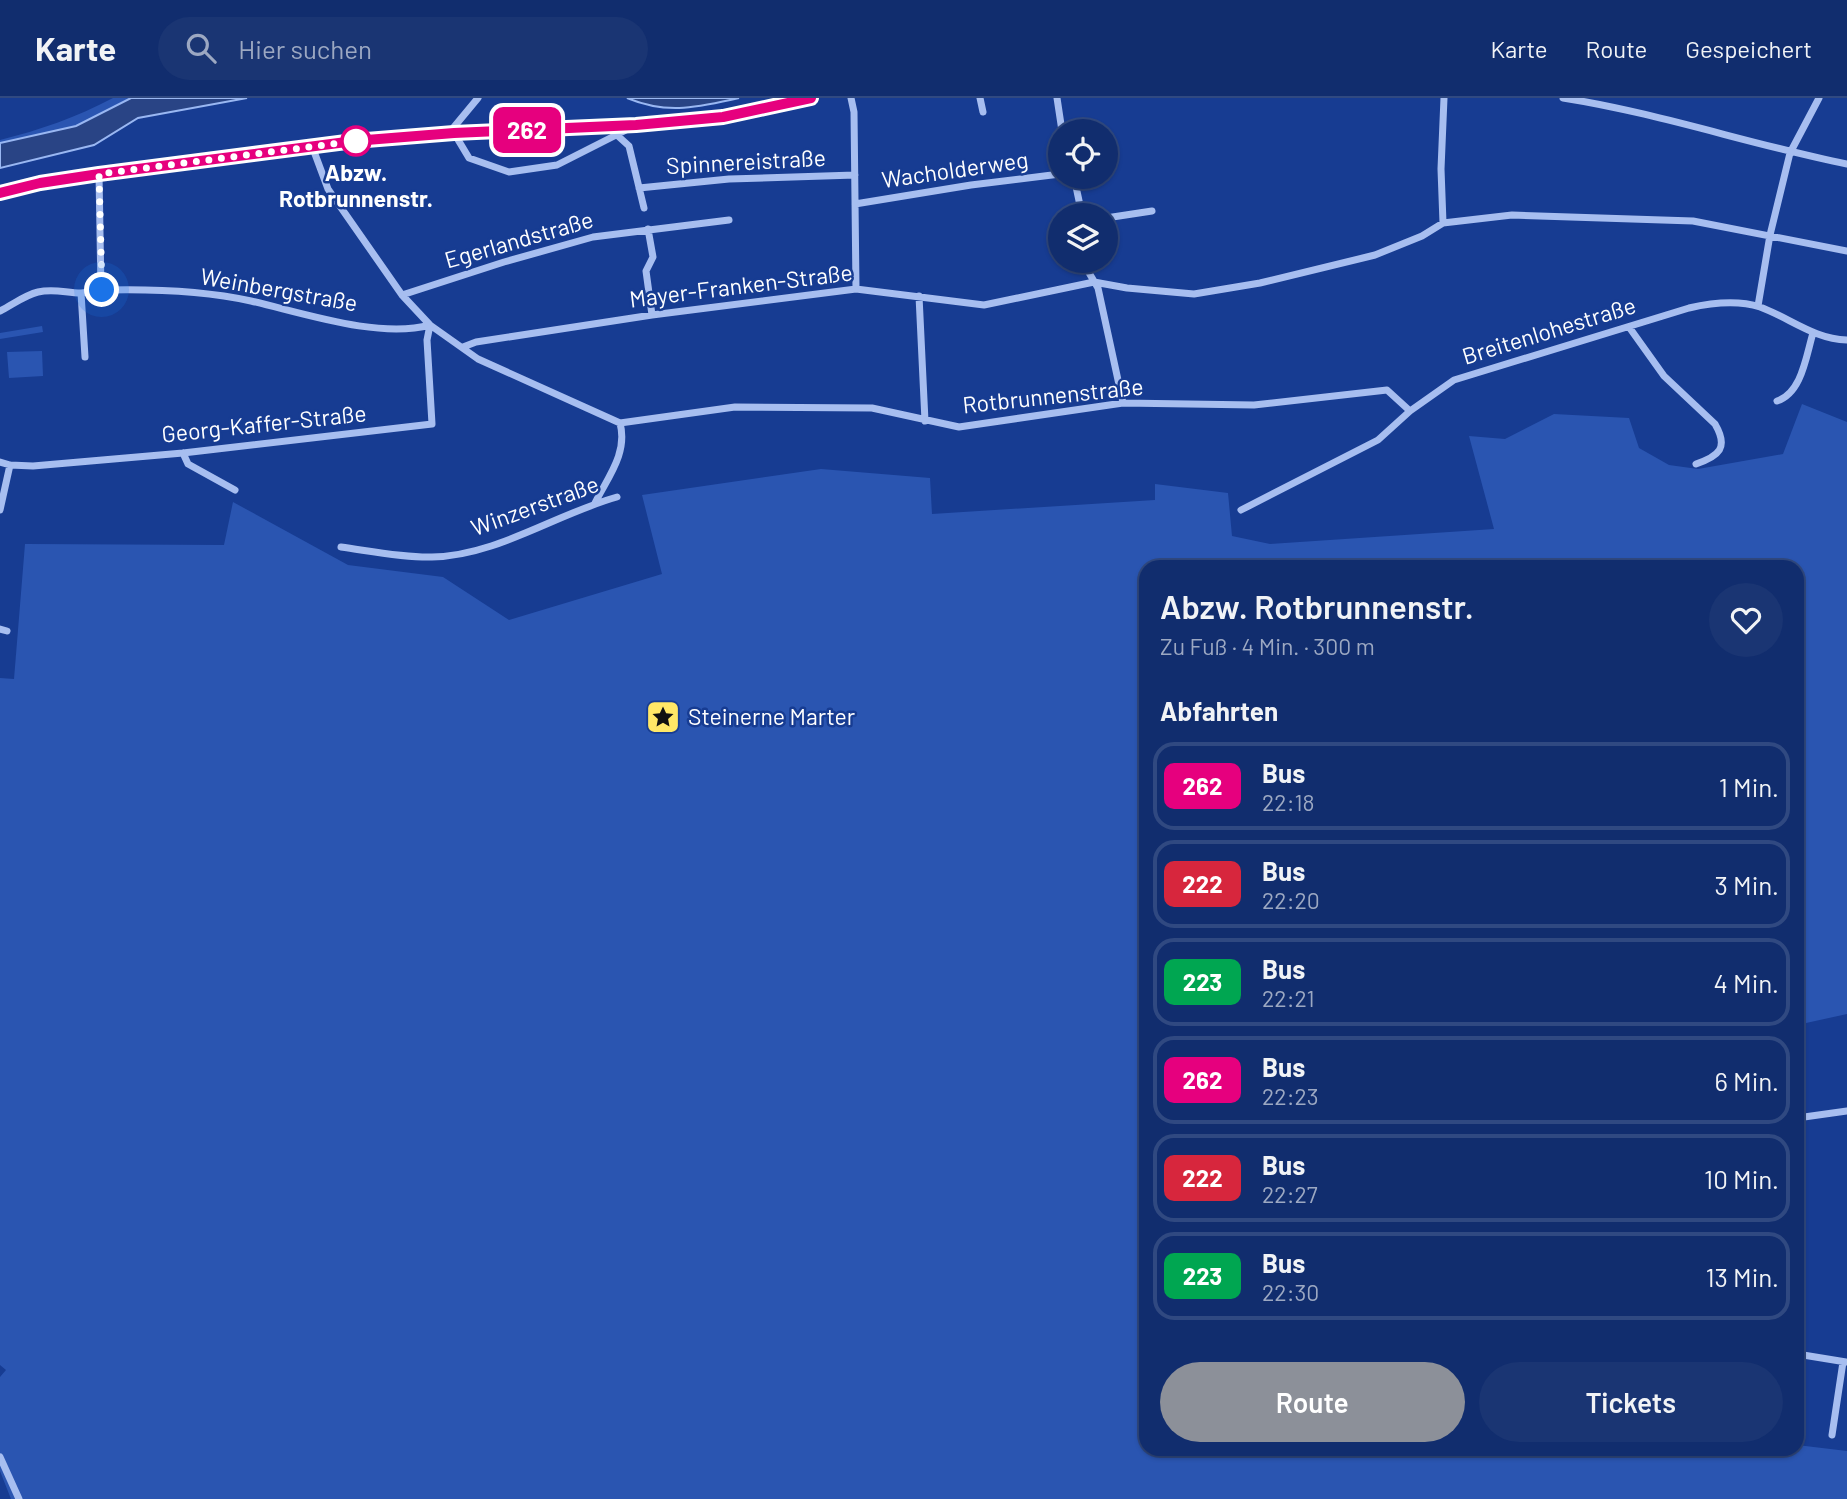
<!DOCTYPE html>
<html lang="de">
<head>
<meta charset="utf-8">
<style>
  :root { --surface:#112d6e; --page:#1a3573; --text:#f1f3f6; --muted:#9ca8c2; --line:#304981; --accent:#8c9099 }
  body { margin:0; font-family:Barlow,sans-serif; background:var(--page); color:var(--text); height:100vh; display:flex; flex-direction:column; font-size:26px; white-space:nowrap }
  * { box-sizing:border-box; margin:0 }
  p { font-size:23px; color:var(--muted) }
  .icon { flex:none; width:38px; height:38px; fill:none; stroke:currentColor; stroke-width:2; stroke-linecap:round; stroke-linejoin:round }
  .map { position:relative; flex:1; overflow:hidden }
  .sheet { position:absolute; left:1139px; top:462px; width:665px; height:896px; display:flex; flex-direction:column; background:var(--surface); border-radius:21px; box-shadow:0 2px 5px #0004,0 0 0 2px var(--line) }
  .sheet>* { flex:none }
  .badge { padding:0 14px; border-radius:10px; font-size:24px; line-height:46px }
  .tools { position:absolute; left:1048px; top:21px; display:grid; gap:14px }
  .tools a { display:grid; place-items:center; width:70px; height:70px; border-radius:50%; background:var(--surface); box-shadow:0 2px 5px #0004,0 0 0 2px var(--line); font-size:35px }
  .you { position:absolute; width:35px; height:35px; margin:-18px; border:5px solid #fff; border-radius:50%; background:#1a73e8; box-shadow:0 0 0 10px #1a73e833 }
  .map>.badge { position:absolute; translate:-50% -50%; box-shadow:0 0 0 4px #fff }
  h2 { padding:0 21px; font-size:26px; line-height:63px }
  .round { display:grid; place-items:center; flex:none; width:74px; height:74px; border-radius:37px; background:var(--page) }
  .headline { display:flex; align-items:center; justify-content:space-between; height:119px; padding:0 21px }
  h1 { font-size:33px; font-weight:600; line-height:52px }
  .cta { display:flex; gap:14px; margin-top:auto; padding:14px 21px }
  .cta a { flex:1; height:80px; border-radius:42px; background:var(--accent); color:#fff; font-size:28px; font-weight:600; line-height:80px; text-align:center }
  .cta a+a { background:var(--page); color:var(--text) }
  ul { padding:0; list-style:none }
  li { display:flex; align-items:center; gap:21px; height:88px; margin:0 14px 10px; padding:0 7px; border:4px solid var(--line); border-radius:21px }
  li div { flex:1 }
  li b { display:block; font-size:26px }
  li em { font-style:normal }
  li .badge { min-width:77px; font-weight:700; text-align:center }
  header { display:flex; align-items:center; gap:42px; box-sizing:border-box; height:98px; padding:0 35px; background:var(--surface); border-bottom:2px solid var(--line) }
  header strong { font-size:33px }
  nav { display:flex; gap:38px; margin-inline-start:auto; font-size:24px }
  .search { width:490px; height:63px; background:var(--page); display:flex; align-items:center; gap:18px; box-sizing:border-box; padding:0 24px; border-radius:38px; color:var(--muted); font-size:26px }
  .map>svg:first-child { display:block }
  .green { fill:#2a55b1 }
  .water { fill:#294485; stroke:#99b7f2; stroke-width:2 }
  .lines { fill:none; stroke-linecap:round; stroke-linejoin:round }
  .minor { stroke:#a7bef0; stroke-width:7 }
  .primary { stroke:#f0f4ff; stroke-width:10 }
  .line-casing { stroke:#fff; stroke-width:16 }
  .line { stroke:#e6007e; stroke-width:10 }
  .walk { stroke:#fff; stroke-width:7; stroke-dasharray:0 12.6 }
  .stop-dot { fill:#fff; stroke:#e6007e; stroke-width:3.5 }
  .labels { text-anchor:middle; stroke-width:5; stroke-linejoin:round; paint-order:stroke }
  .street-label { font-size:23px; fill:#fff; stroke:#173c92 }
  .stop-label { font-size:23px; font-weight:bold; fill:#fff; stroke:#173c92 }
  .poi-label { font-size:23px; fill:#fff; stroke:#173c92; text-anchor:start }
</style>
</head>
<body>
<header>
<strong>Karte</strong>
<div class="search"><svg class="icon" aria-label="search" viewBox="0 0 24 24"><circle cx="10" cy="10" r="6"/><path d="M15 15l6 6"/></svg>Hier suchen</div>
<nav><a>Karte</a><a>Route</a><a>Gespeichert</a></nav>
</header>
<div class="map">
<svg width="1847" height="1401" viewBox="0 0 1847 1401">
  <rect width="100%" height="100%" fill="#173c92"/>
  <!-- green -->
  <path class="green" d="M113,0H131L77,28L0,45V42C40,32 77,19 113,0Z
    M42,228L43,234L0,241V235Z
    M42,253L43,278L9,280L7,254Z
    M1802,306L1847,324V916L1797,927V469H1146V1351H1797V1347L1847,1353V1401H11L0,1373V1279L6,1272L0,1267V580L14,581L25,446L224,447L233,404L348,467L443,479L509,522L662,476L642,397L821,371L930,380L932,416L1155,402V386L1228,395L1232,438L1270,446L1494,431L1469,338L1505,341L1554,316L1629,320L1639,350L1669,367L1698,371L1783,356Z"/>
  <!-- water -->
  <path class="water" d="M131,0H247L138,20L94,47L0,70V45L76,28Z
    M627,0H739C697,9 668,17 627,0Z"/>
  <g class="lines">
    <!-- minor -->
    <path class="minor" d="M851,0L854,14L856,191
      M980,0L983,14
      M1057,0L1062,33
      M1563,0C1659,15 1752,47 1847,66
      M449,35L478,0
      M454,35L469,60L509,74L557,67L632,29
      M618,38L629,48L644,110
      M312,48L328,91L402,197L430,227L478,261L620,325L735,309L872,310L959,329L1123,305L1254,307L1387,292L1410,313
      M99,76L101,192
      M1074,79L1082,117
      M639,90L729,81L855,77
      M855,106L971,87L1060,76
      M1106,120L1152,113
      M1443,125L1441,71L1444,0
      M648,131L653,159L646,173L652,217
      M1082,163L1098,190L1123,305
      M81,195L85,259
      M402,197L504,164L593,139L729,122
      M919,198L925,323
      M1758,208L1770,137L1790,55L1819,0
      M0,213C12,207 25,197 38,194C54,190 66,195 81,195C89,195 98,192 107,192C154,191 205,193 251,203C303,215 379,241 430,227L427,242L432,326L183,355L33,368L10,367L0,364
      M1629,229L1664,278L1715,326C1729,350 1719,358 1696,366
      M463,249L476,244L652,217L856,191L984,207L1094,184L1127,190L1194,196L1260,185L1375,157L1422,138L1443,125L1512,117L1693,123L1847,153
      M1777,303C1802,295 1806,258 1813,235
      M183,355L188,366L235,392
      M595,405C608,379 628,355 620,325
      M0,412L10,367
      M1241,412L1378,342L1410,313L1454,282L1689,210C1711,205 1738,202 1760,209C1790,220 1814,241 1847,242
      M341,449C370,453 404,460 432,459C496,458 556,416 617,399
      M0,531L7,533
      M1797,1020L1847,1013
      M1797,1256L1846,1264
      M1832,1337L1843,1264
      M0,1359L19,1401"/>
    <!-- primary -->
    <path class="primary" d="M0,95L99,76L343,45L454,35L636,27L723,19L811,0"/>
  </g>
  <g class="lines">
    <!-- line casing -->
    <g class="line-casing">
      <path id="line" d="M0,95L40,85L99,76L354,43L454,35L636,27L723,19L811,0"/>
    </g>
    <!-- line -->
    <use href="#line" class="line"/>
    <!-- walk -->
    <path class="walk" d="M102,192L99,76L356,43"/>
  </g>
  <!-- icons -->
  <defs>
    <g id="sight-square" transform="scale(1.75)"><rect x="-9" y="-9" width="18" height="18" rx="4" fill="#ffe766" stroke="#173c92"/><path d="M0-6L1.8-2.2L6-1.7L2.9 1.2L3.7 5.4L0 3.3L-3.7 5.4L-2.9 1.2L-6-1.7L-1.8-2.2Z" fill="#111"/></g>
  </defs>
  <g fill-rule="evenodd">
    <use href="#sight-square" x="663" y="619"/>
  </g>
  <!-- markers -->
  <circle class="stop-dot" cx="356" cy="43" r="14"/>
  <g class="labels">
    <!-- street labels -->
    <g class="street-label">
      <text transform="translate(746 64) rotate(-3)" y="8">Spinnereistraße</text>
      <text transform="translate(955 72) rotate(-8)" y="8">Wacholderweg</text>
      <text transform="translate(519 142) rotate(-16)" y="8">Egerlandstraße</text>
      <text transform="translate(741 188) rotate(-7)" y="8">Mayer-Franken-Straße</text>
      <text transform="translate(279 192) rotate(10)" y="8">Weinbergstraße</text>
      <text transform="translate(1549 233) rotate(-17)" y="8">Breitenlohestraße</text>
      <text transform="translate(1053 298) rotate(-6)" y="8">Rotbrunnenstraße</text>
      <text transform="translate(264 326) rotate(-6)" y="8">Georg-Kaffer-Straße</text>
      <text transform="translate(535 408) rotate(-20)" y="8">Winzerstraße</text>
    </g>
    <!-- stop labels -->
    <g class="stop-label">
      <text x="356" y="83">Abzw.<tspan x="356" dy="26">Rotbrunnenstr.</tspan></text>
    </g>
    <!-- poi labels -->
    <g class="poi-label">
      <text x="688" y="627">Steinerne Marter</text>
    </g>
  </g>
</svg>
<div class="tools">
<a><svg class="icon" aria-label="locate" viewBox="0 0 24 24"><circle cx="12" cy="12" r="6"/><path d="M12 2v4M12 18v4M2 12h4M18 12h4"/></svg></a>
<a><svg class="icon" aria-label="layers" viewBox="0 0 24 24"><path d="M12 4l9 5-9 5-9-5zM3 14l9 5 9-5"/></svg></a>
</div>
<div class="you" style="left:102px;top:192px"></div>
<b class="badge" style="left:527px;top:32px;background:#e6007e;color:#fff">262</b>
<section class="sheet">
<div class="headline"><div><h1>Abzw. Rotbrunnenstr.</h1><p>Zu Fuß · 4 Min. · 300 m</p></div><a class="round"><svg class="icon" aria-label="heart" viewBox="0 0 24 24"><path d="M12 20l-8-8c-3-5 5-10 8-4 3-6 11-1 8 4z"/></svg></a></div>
<h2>Abfahrten</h2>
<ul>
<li><span class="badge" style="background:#e6007e;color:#fff">262</span><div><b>Bus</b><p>22:18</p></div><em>1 Min.</em></li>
<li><span class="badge" style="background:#d7263d;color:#fff">222</span><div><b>Bus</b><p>22:20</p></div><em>3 Min.</em></li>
<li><span class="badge" style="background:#00a651;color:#fff">223</span><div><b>Bus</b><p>22:21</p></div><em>4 Min.</em></li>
<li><span class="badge" style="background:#e6007e;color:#fff">262</span><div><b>Bus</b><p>22:23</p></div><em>6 Min.</em></li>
<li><span class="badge" style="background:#d7263d;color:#fff">222</span><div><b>Bus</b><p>22:27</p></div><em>10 Min.</em></li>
<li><span class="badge" style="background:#00a651;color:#fff">223</span><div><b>Bus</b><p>22:30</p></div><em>13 Min.</em></li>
</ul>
<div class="cta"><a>Route</a><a>Tickets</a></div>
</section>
</div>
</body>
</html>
